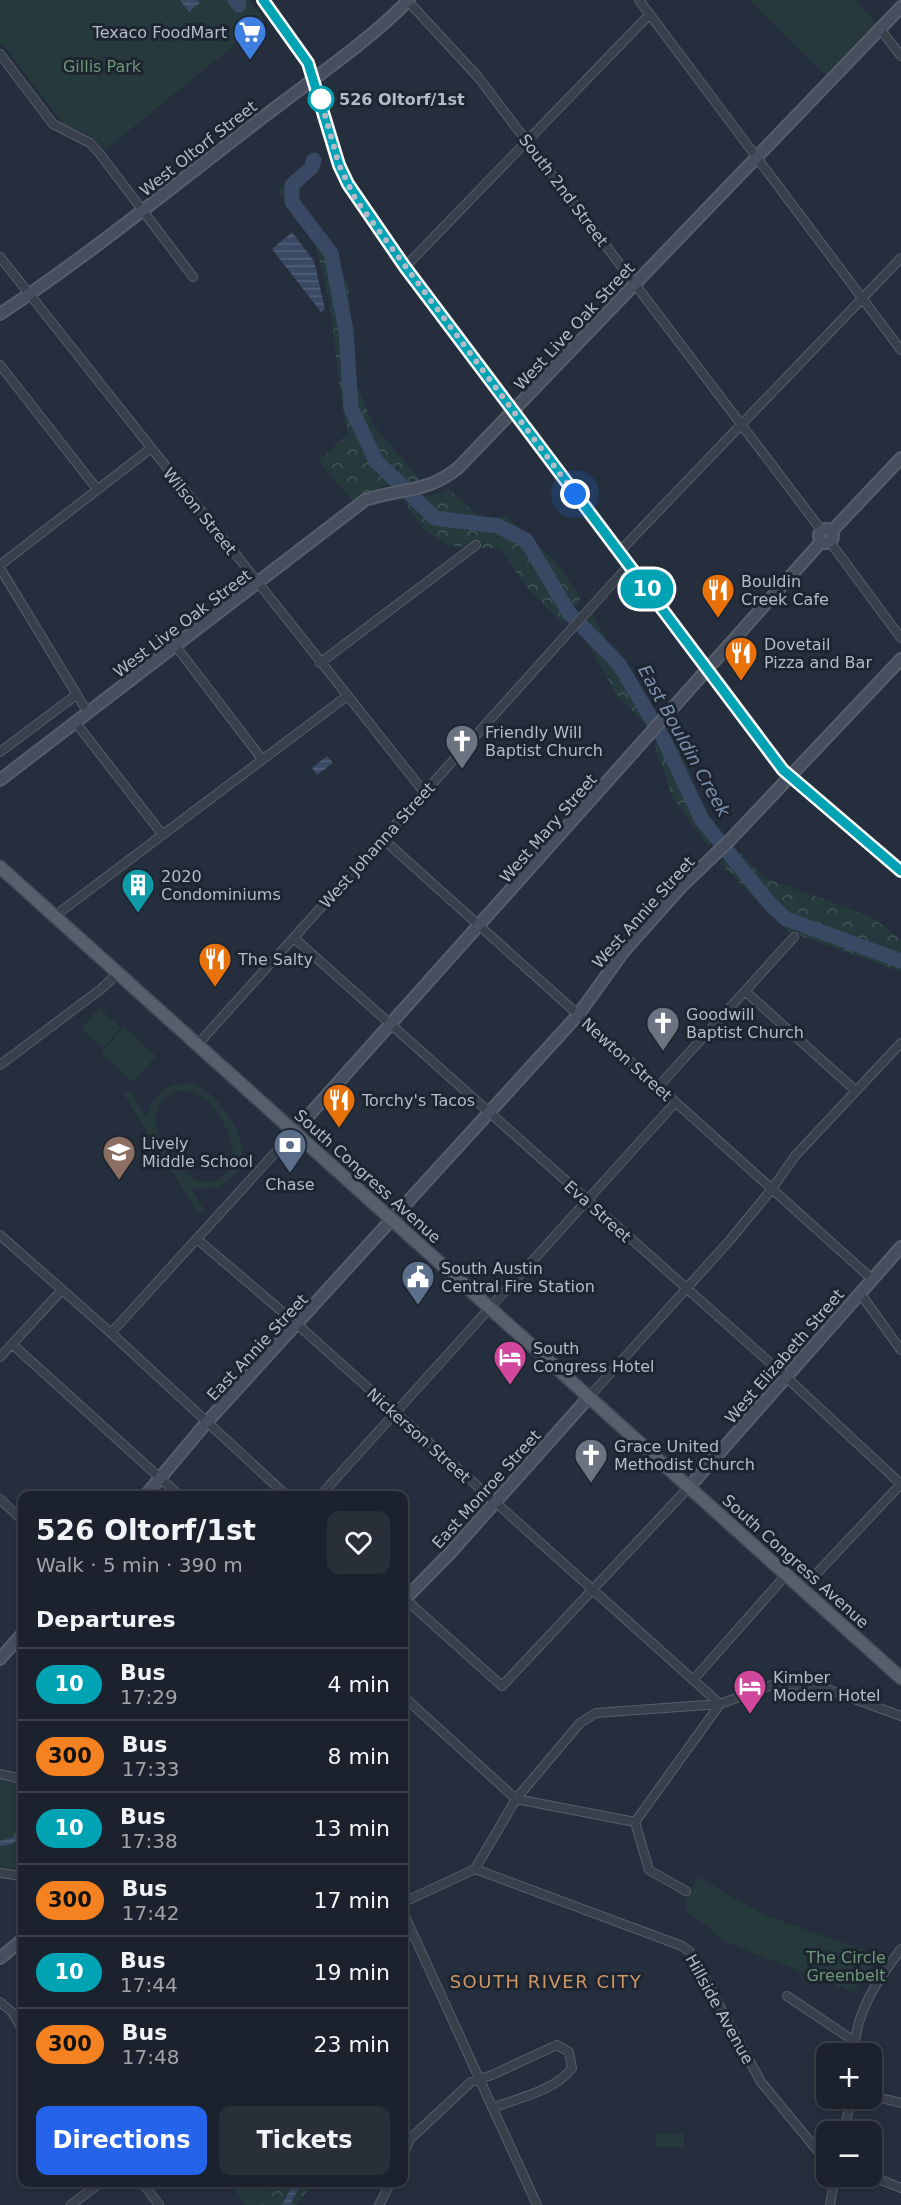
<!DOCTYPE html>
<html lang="en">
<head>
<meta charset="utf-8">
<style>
  :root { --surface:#1c222d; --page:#292f39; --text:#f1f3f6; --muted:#a0a4aa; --line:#3a3f49; --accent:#2563eb }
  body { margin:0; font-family:"DejaVu Sans",sans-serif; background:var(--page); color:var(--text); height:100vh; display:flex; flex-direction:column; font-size:22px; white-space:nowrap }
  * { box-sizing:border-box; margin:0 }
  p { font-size:20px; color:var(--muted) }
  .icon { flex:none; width:33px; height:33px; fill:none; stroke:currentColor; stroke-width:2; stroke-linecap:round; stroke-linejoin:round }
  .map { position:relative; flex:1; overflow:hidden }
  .sheet { position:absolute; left:18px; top:1491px; width:390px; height:696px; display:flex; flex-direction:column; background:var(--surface); border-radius:12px; box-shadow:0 3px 9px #0003,0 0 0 2px var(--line) }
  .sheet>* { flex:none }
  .badge { padding:0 12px; border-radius:20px; font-size:21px; line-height:39px }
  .controls { position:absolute; left:816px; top:2043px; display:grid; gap:12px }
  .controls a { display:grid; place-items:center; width:66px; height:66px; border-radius:12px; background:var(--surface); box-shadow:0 3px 9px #0003,0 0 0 2px var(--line); font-size:30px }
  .you { position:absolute; width:30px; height:30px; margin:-15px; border:4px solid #fff; border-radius:50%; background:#1a73e8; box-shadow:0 0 0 9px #1a73e833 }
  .map>.badge { position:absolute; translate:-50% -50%; box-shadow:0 0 0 3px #fff }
  h2 { padding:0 18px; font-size:22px; line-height:54px }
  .round { display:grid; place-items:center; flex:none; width:63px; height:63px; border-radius:12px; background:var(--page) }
  .summary { display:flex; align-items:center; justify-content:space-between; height:102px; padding:0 18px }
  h1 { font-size:28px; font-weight:600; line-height:45px }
  .cta { display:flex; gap:12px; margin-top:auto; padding:12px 18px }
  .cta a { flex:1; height:69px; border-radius:12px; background:var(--accent); color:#fff; font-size:24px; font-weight:600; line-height:69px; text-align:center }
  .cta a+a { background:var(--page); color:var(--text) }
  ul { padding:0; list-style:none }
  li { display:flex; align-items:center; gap:18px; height:72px; padding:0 18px; border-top:2px solid var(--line) }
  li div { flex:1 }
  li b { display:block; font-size:22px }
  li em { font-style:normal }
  li .badge { min-width:66px; font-weight:700; text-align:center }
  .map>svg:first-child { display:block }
  .forest { fill:url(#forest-crowns) }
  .green { fill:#263a3d; fill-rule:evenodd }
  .water { fill:url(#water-rules) }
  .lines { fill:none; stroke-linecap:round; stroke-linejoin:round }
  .river { stroke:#394963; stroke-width:15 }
  .street-casing { stroke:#565e6a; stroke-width:10 }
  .secondary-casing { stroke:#565e6a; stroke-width:14 }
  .primary-casing { stroke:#414955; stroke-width:15 }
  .street { stroke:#38404c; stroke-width:8 }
  .secondary { stroke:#474f5f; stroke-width:10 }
  .primary { stroke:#565f6c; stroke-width:12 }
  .line-casing { stroke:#fff; stroke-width:14 }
  .line { stroke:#00a3b4; stroke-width:9 }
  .walk { stroke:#b4bbc8; stroke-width:6; stroke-dasharray:0 10.8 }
  .stop-dot { fill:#fff; stroke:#00a3b4; stroke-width:3 }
  .labels { text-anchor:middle; stroke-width:6; stroke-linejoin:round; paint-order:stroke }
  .poi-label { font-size:16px; fill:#b4bbc8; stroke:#1d2531; text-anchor:start }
  .park-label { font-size:16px; fill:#6c9877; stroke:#1d2531 }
  .stop-label { font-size:16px; font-weight:bold; fill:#b4bbc8; stroke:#1d2531; text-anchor:start }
  .street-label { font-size:16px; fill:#b4bbc8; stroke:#1d2531 }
  .water-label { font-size:18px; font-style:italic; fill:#7c90ae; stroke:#1d2531 }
  .neighbourhood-label { font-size:18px; letter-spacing:1.5px; fill:#d09766; stroke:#1d2531 }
</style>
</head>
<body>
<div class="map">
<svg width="901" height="2205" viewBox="0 0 901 2205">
  <defs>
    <pattern id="forest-crowns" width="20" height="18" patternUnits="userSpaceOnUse" patternTransform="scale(1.5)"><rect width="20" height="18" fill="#263a3d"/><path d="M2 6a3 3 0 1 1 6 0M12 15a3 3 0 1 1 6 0" fill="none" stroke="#435558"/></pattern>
    <pattern id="water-rules" width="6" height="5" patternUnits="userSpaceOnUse" patternTransform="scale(1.5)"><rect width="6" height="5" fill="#394963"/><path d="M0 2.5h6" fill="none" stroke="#536178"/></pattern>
  </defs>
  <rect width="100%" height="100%" fill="#252e3c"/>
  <!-- forest -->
  <path class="forest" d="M310,160V172C301,181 291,188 295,201L330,239L334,258L348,283L357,386L374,426L422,482H394L352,500L318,461L348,434C333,370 337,300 312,239C304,222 288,207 278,190Z
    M448,488L479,517H507L555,561L581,598L563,624L527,588L501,549L449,546L425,531L402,499L438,494Z
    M592,614L631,682L653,711L645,724L616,694L580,629Z
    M676,724C687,767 694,797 722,832L708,846L672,796L655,746Z
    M734,847L763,877L872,917L901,940V972L788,931L720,863Z
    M269,2183H314L296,2205H256Z"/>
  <!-- green -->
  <path class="green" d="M0,0H249L265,21L105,150L87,133L65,126L0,41Z
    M749,0H856L876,23L825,75Z
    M99,1008L121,1028L102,1048L81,1029Z
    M124,1027L156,1056L133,1082L101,1053Z
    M188,1083C212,1086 240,1125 242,1149C245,1178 217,1194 191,1188L205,1211L199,1215L124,1095L130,1091L147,1117C152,1096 166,1083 188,1083ZM178,1091C186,1090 193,1091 200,1095C217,1105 241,1147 231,1166C200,1223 117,1111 178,1091Z
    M0,1780L22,1785V1871L0,1867Z
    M698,1877L764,1915L881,1956L853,1992L721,1940L706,1925L687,1912L686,1896Z
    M656,2133L684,2134V2147H655Z
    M229,2183H269L256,2205H245Z"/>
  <!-- water -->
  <path class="water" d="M180,0H198L200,3L189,12Z
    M292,232L314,261L325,309L321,312L272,249Z
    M327,756L333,763L317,775L312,768Z
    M22,1823L20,1838L10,1845L0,1846V1841L13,1837Z
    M294,2182L301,2183L290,2205H282Z"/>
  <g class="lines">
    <!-- river -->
    <path class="river" d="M235,0L239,5
      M314,160L311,168L292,185V202L331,253L346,331L351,408L376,461L435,518L498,526L526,540L569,613L619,664L664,740L702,820L770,904L786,919L901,961"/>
    <!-- street casing -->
    <g class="street-casing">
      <path id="street" d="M407,0L478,77L822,531
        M639,0L901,350
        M880,29L901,56
        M0,54L53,124L90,143L100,154L193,277
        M0,257L424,792
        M405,267L650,14
        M0,365L97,489
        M830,542L901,638
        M619,552L901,258
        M0,565L150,449
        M0,568L88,713
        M175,645L262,759
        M320,663L476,545
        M76,723L162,834
        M0,752L76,695
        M383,839L872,1279
        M56,915L347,696
        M294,938L786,1377L901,1484
        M745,991L856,1091
        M198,1044L629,565
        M0,1065L101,989L119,972
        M658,1087L794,937
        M0,1235L111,1333L287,1496
        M198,1240L298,1325L720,1704
        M860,1293L901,1350
        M111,1333L294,1132
        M12,1344L180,1496
        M0,1357L62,1290
        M589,1397L730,1240L772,1189L795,1156L901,1043
        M320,1496L675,1103
        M0,1499L22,1520
        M802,1589L901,1484
        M404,1598L502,1686L690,1486
        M693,1680L786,1575
        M404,1697L516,1799L635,1822
        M0,1774L22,1779
        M475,1869L682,1946L690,1952L761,2082L826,2161
        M0,1873L22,1876
        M686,1891L649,1870L635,1822L720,1704L772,1685L791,1684L827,1689L901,1716
        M404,1902L475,1869L516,1799L580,1723L596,1713L720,1704
        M404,1914L537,2205
        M787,1996L854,2041
        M0,2002L12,2012L22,2029
        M854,2054C855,2012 877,1981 901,1949
        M872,2096L901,2103
        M844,2132L851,2098
        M404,2154L410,2139L471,2082L492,2075L557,2045L569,2052L572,2068C555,2091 518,2098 492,2108
        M871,2176L901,2188
        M142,2182L159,2205
        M71,2205L101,2182
        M379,2205L391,2182
        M830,2205L835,2176"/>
    </g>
    <!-- secondary casing -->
    <g class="secondary-casing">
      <path id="secondary" d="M263,0L308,63L339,165L348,184L405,267L783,770L901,871
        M0,314C86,257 167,191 249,128C303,85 360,49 409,0
        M819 536a7 7 0 1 1 14 0a7 7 0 1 1-14 0Z
        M831,532L901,458
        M0,780L365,500C400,488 429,493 459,467L901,7
        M294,1132L821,542
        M690,1486L901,1247
        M145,1496L207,1422L578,1015L624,951L681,887L728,842L901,659
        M404,1600L451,1552L589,1397
        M0,1659L22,1634
        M0,1958L22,1940"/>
    </g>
    <!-- primary casing -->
    <g class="primary-casing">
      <path id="primary" d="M0,867L901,1678"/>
    </g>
    <!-- street -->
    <use href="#street" class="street"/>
    <!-- secondary -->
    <use href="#secondary" class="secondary"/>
    <!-- primary -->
    <use href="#primary" class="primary"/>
  </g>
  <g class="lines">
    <!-- line casing -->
    <g class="line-casing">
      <path id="line" d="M263,0L308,63L339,165L348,184L405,267L783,770L901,871"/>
    </g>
    <!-- line -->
    <use href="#line" class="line"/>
    <!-- walk -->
    <path class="walk" d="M321,99L320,97L339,165L356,200L575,494"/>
  </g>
  <!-- icons -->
  <defs>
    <g id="supermarket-pin" transform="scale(1.725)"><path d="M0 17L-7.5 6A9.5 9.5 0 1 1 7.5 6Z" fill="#3f7fe0" stroke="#1d2531"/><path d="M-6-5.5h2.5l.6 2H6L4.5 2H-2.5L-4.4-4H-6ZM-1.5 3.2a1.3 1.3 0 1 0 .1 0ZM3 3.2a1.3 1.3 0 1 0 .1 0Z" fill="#fff"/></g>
    <g id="restaurant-pin" transform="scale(1.725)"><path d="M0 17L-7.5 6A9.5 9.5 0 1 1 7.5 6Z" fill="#e8710a" stroke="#1d2531"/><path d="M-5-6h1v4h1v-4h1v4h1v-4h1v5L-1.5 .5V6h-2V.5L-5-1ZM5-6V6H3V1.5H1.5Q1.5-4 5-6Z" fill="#fff"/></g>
    <g id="church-pin" transform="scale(1.725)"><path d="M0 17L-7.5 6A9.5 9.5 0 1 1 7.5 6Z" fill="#6b7280" stroke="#1d2531"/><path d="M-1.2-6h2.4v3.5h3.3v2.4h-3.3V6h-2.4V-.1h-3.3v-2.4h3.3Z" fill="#fff"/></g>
    <g id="building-pin" transform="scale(1.725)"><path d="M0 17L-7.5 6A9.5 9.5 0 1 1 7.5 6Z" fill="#0f9aa8" stroke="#1d2531"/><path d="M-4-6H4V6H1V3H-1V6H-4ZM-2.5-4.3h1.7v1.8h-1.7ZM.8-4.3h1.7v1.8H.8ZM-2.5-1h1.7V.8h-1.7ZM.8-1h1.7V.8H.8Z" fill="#fff"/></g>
    <g id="bank-pin" transform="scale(1.725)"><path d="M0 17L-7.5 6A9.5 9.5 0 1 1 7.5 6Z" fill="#5c6f8a" stroke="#1d2531"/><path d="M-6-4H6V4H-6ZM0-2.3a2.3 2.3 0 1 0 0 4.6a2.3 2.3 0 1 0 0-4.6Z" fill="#fff"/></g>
    <g id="school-pin" transform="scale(1.725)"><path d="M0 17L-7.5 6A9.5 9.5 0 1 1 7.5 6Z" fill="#8d6e63" stroke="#1d2531"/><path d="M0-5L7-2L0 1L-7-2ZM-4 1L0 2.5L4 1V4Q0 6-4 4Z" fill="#fff"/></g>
    <g id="civic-pin" transform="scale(1.725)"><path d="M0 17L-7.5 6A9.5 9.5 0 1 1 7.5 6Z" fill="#5c6f8a" stroke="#1d2531"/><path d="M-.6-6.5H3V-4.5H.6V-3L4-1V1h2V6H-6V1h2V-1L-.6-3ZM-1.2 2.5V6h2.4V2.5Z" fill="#fff"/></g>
    <g id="hotel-pin" transform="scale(1.725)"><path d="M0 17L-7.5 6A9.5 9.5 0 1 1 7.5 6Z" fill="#d1479c" stroke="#1d2531"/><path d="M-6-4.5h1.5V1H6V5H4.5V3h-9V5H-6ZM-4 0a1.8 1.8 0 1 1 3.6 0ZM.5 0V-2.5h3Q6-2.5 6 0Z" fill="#fff"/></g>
  </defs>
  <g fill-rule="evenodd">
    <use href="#supermarket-pin" x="250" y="32"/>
    <use href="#restaurant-pin" x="718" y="590"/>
    <use href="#restaurant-pin" x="741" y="653"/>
    <use href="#church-pin" x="462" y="741"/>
    <use href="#building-pin" x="138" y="885"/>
    <use href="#restaurant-pin" x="215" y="959"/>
    <use href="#church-pin" x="663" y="1023"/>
    <use href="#restaurant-pin" x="339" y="1100"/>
    <use href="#bank-pin" x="290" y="1145"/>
    <use href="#school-pin" x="119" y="1152"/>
    <use href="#civic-pin" x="418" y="1277"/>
    <use href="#hotel-pin" x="510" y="1357"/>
    <use href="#church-pin" x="591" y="1455"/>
    <use href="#hotel-pin" x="750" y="1686"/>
  </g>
  <!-- markers -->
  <circle class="stop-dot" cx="321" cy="99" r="12"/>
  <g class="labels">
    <!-- poi labels -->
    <g class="poi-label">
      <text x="227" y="38" text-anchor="end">Texaco FoodMart</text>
      <text x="741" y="587">Bouldin<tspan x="741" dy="18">Creek Cafe</tspan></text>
      <text x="764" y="650">Dovetail<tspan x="764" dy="18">Pizza and Bar</tspan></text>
      <text x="485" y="738">Friendly Will<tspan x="485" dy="18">Baptist Church</tspan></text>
      <text x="161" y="882">2020<tspan x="161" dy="18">Condominiums</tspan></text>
      <text x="238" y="965">The Salty</text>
      <text x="686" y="1020">Goodwill<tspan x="686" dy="18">Baptist Church</tspan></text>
      <text x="362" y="1106">Torchy's Tacos</text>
      <text x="142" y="1149">Lively<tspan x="142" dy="18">Middle School</tspan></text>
      <text x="290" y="1190" text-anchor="middle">Chase</text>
      <text x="441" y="1274">South Austin<tspan x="441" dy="18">Central Fire Station</tspan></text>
      <text x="533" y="1354">South<tspan x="533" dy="18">Congress Hotel</tspan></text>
      <text x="614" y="1452">Grace United<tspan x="614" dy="18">Methodist Church</tspan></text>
      <text x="773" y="1683">Kimber<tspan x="773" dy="18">Modern Hotel</tspan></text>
    </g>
    <!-- park labels -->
    <g class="park-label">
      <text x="102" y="72">Gillis Park</text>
      <text x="846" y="1963">The Circle<tspan x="846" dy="18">Greenbelt</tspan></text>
    </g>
    <!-- stop labels -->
    <g class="stop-label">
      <text x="339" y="105">526 Oltorf/1st</text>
    </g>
    <!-- street labels -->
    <g class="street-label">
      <text transform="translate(198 148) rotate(-38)" y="6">West Oltorf Street</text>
      <text transform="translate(564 190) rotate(53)" y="6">South 2nd Street</text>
      <text transform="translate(574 326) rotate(-47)" y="6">West Live Oak Street</text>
      <text transform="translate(200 511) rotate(51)" y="6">Wilson Street</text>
      <text transform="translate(182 623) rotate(-37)" y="6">West Live Oak Street</text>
      <text transform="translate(548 828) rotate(-49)" y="6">West Mary Street</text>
      <text transform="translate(377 845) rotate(-48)" y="6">West Johanna Street</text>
      <text transform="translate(643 912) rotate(-48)" y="6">West Annie Street</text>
      <text transform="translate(627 1059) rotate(42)" y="6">Newton Street</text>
      <text transform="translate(368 1176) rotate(42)" y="6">South Congress Avenue</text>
      <text transform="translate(598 1211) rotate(42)" y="6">Eva Street</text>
      <text transform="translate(257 1347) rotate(-47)" y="6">East Annie Street</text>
      <text transform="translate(784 1356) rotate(-49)" y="6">West Elizabeth Street</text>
      <text transform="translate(419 1435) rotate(42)" y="6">Nickerson Street</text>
      <text transform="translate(486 1489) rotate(-48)" y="6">East Monroe Street</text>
      <text transform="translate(796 1561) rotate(42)" y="6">South Congress Avenue</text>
      <text transform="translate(720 2009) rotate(61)" y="6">Hillside Avenue</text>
    </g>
    <!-- water labels -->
    <g class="water-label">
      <text transform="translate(684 741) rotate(61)" y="6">East Bouldin Creek</text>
    </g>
    <!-- neighbourhood labels -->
    <g class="neighbourhood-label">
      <text x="546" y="1988">SOUTH RIVER CITY</text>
    </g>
  </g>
</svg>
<div class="controls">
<a>+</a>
<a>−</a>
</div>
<div class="you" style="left:575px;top:494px"></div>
<b class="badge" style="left:647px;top:589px;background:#00a3b4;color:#fff">10</b>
<section class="sheet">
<div class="summary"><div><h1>526 Oltorf/1st</h1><p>Walk · 5 min · 390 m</p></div><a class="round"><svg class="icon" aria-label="heart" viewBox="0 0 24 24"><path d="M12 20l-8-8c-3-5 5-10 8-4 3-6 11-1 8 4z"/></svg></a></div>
<h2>Departures</h2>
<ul>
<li><span class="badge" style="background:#00a3b4;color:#fff">10</span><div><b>Bus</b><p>17:29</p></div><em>4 min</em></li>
<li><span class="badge" style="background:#f58220;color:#111">300</span><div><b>Bus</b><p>17:33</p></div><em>8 min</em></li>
<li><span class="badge" style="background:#00a3b4;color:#fff">10</span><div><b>Bus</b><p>17:38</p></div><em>13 min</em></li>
<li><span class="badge" style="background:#f58220;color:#111">300</span><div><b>Bus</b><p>17:42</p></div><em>17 min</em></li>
<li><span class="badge" style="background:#00a3b4;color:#fff">10</span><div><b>Bus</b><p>17:44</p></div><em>19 min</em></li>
<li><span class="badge" style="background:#f58220;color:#111">300</span><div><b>Bus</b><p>17:48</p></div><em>23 min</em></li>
</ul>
<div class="cta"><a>Directions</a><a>Tickets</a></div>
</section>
</div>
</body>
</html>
